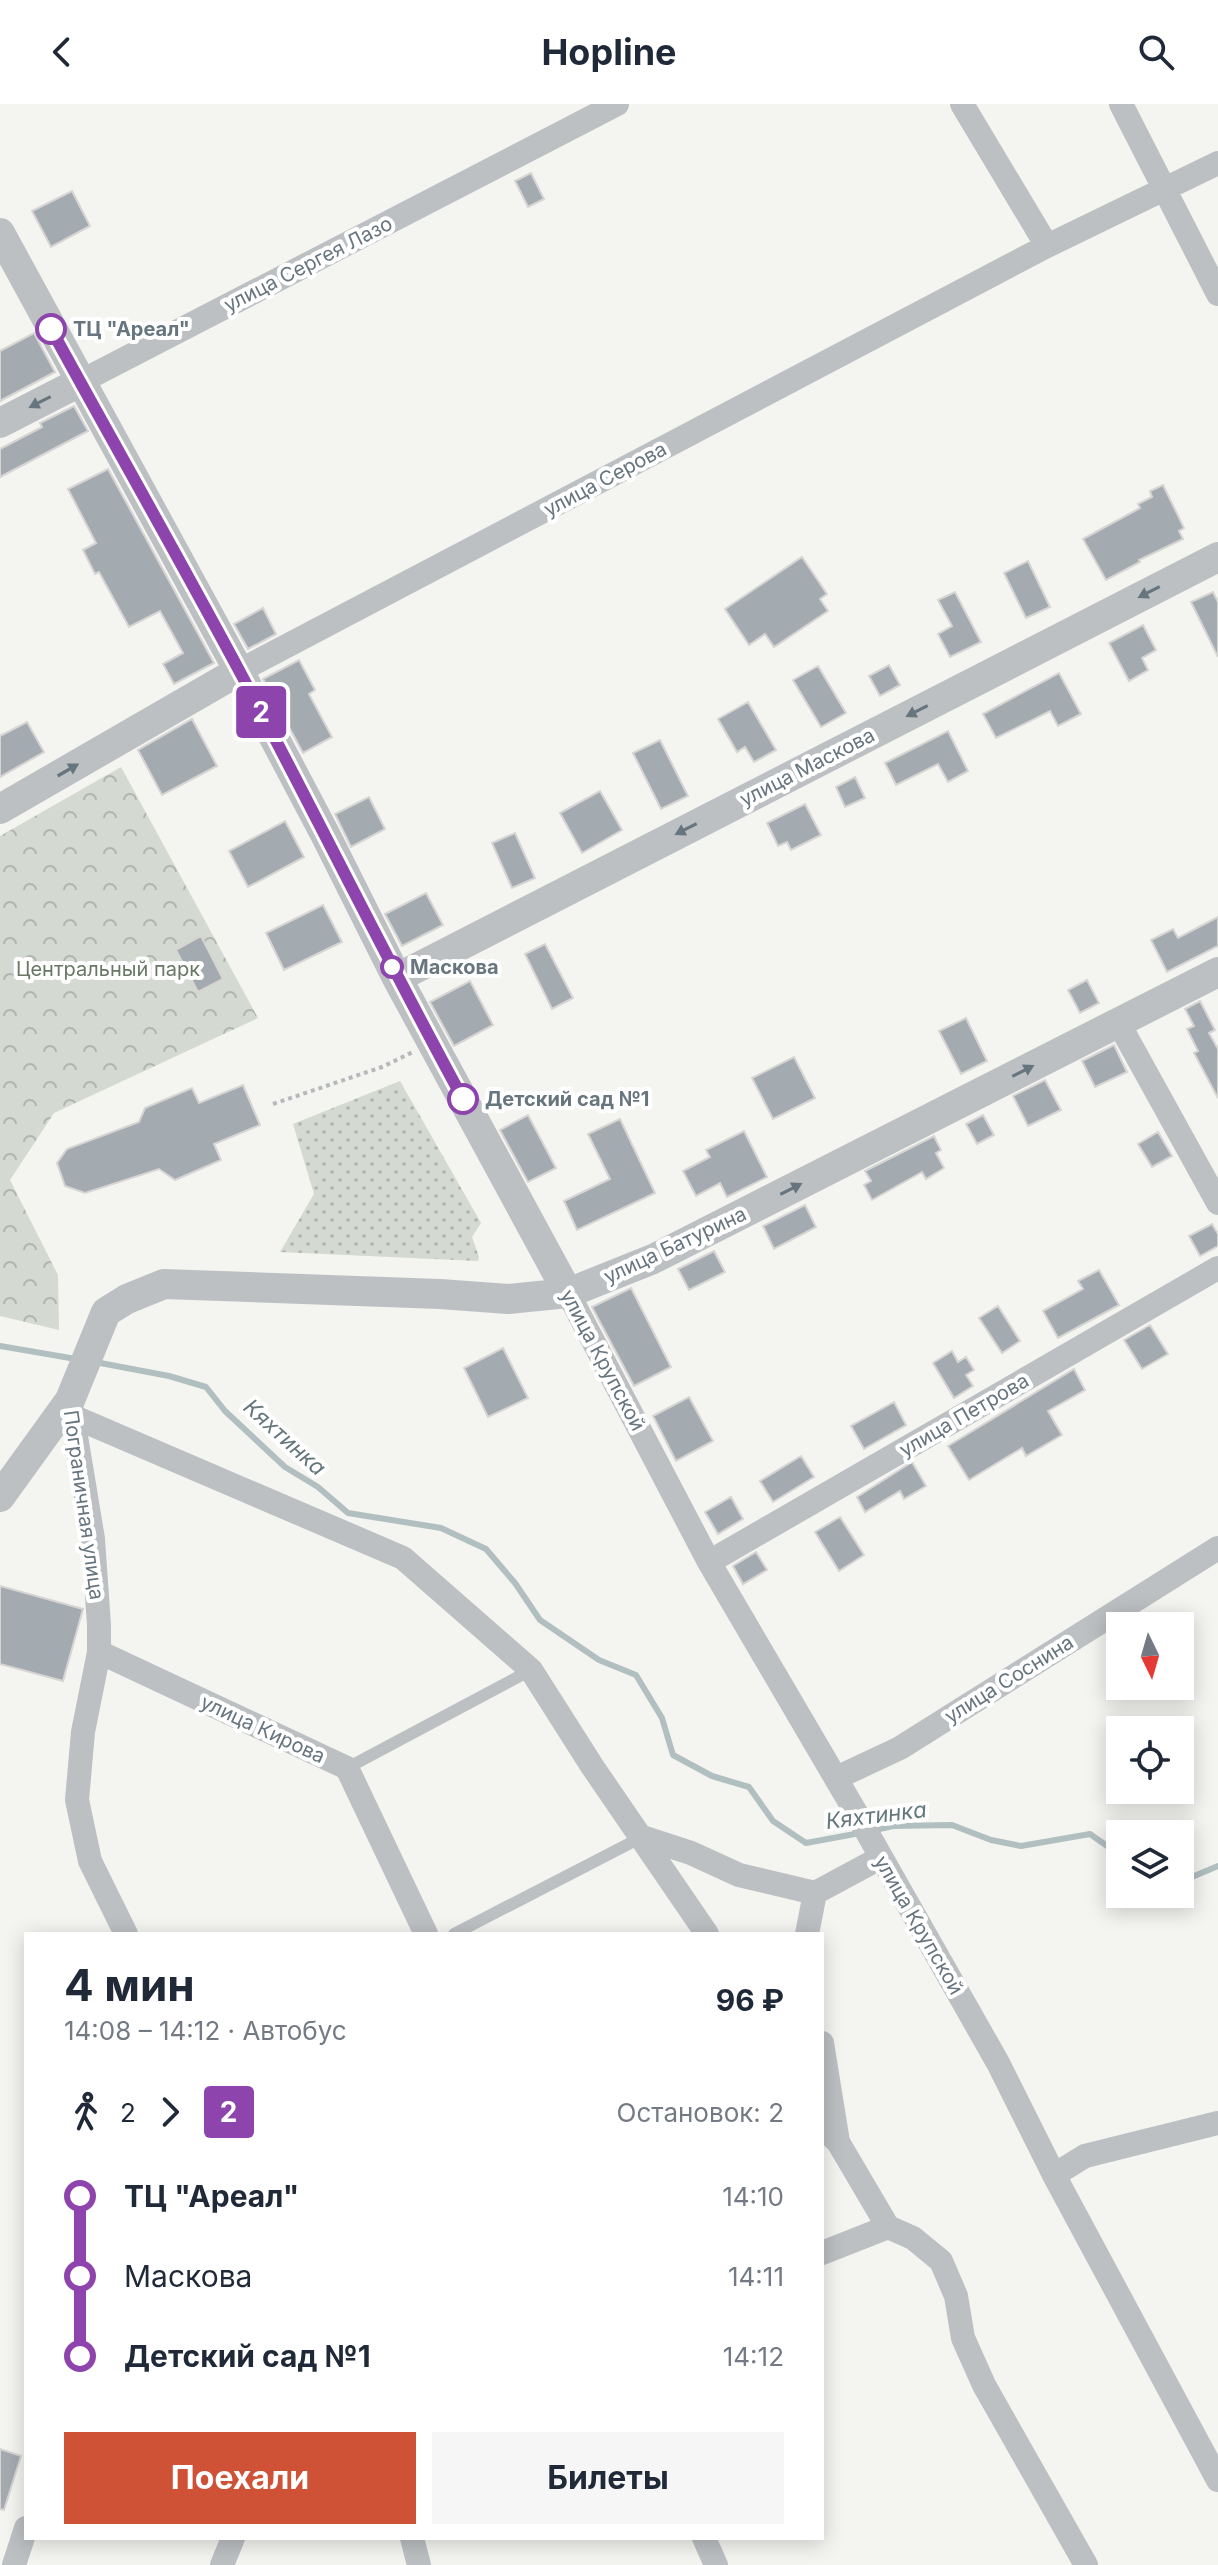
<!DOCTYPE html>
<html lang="ru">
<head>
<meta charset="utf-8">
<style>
  :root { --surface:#fff; --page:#f6f6f7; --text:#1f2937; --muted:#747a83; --accent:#cf5136 }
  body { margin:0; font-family:Inter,sans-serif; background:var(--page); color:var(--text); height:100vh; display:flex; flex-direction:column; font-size:30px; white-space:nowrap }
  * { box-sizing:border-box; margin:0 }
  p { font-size:26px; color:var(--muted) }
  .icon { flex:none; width:44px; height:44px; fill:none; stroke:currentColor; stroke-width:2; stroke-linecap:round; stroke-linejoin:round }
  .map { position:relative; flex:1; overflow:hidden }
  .details { position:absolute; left:24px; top:1828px; width:800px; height:608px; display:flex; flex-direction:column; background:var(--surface); border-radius:0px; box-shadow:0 4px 20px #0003 }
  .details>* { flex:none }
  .badge { padding:0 16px; border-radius:6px; font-size:28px; line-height:52px }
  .needle { width:52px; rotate:175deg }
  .fabs { position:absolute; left:1106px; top:1508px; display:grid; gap:16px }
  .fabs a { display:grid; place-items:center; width:88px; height:88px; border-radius:0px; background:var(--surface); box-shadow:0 4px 20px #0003; font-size:40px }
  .map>.badge { position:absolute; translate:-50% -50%; box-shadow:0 0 0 4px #fff }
  .legs { display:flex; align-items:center; gap:12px; height:88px; padding:0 40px; font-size:26px }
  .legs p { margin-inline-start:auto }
  .headline { display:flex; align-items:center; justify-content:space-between; height:136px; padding:0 40px }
  h1 { font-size:44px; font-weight:700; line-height:60px }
  .cta { display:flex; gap:16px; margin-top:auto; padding:16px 40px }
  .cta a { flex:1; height:92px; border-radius:0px; background:var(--accent); color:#fff; font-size:32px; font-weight:700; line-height:92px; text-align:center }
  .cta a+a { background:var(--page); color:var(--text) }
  ul { padding:0 40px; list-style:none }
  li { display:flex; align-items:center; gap:28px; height:80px; font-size:30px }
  li i { display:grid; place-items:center; width:12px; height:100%; margin:0 10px; background:currentColor }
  li i::after { content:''; width:20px; height:20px; margin:-10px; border:6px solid; border-radius:50%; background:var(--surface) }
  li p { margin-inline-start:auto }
  li:first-child i { background:linear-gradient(#0000 50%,currentColor 0) }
  li:last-child i { background:linear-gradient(currentColor 50%,#0000 0) }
  header { display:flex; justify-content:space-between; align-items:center; height:104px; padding:0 40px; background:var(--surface); font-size:36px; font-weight:700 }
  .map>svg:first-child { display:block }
  .grass { fill:url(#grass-dots) }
  .forest { fill:url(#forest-crowns) }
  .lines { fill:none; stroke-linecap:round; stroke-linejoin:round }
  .stream { stroke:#b2bfc1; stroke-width:6 }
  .building { fill:#a4abb0; stroke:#d6d5d4; stroke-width:2 }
  .path { stroke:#b6b9bb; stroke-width:4; stroke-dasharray:4 4; stroke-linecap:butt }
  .service { stroke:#bcc0c3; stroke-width:12 }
  .minor { stroke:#bcc0c3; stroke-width:24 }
  .tertiary { stroke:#bcc0c3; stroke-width:30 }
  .oneway { fill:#67757f }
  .line-1-casing { stroke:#fff; stroke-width:18 }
  .line-1 { stroke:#8e44ad; stroke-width:12 }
  .stop-1-dot { fill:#fff; stroke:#8e44ad; stroke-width:4 }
  .labels { text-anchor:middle; stroke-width:8; stroke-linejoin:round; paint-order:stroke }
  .street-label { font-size:20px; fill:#67757f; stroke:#fff }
  .stop-label { font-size:20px; font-weight:bold; fill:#67757f; stroke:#fff; text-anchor:start }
  .park-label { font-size:20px; fill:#697765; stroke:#fff }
  .water-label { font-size:22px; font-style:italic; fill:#63777c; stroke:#fff }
</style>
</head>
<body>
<header><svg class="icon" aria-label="back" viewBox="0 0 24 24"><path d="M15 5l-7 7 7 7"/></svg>Hopline<svg class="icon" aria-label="search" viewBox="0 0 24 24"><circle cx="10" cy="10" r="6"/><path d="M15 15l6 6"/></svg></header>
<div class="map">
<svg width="1218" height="2461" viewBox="0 0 1218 2461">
  <defs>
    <pattern id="grass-dots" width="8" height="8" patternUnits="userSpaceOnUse" patternTransform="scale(2)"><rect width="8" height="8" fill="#d4d9d1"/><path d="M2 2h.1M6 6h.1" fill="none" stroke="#b0b5af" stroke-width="1.8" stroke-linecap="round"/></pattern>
    <pattern id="forest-crowns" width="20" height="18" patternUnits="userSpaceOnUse" patternTransform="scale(2)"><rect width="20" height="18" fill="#d4d9d1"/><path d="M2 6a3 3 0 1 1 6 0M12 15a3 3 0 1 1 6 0" fill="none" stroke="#b0b5af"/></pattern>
  </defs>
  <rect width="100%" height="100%" fill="#f4f4f1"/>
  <!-- grass -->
  <path class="grass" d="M400,977L481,1119L472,1133L479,1153L478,1157L280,1148L314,1090L293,1020Z"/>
  <!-- forest -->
  <path class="forest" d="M121,663L258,914L54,1009L10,1076L58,1171L59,1226L0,1212V732Z"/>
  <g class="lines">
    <!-- stream -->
    <path class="stream" d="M0,1242L76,1255
      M95,1258L169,1272L206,1283L225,1307L285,1363L318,1383L348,1409L441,1424L486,1445L515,1479L540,1516L599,1556L636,1571L662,1614L673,1651L712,1672L749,1683L773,1717L806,1739L860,1729
      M871,1727L893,1722L952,1721L991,1736L1021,1742L1090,1730L1120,1751
      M1180,1778L1218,1762"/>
  </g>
  <!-- building -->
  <path class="building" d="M531,69L544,95L528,103L515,77Z
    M72,87L90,122L51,143L32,107Z
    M34,229L55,268L0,297V247Z
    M74,302L88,327L0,373V345L42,323L40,319Z
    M108,365L214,559L174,580L163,560L183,549L160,507L129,523L99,468L95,470L83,446L96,439L68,385Z
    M1163,381L1184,424L1179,427L1183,435L1139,456L1140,458L1106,476L1083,435L1140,404L1138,400L1152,393L1150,387Z
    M802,453L827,490L820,495L828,507L774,543L765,530L749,541L725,505Z
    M1028,457L1050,503L1026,514L1004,469Z
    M955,488L981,538L950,553L938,530L952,522L938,496Z
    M1213,488L1218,498V553L1191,498Z
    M263,504L276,530L248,545L234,520Z
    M1143,521L1156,546L1142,554L1148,566L1129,577L1109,539Z
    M299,556L315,586L309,590L332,633L303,649L263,575Z
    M889,561L900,581L880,592L869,572Z
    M818,562L846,609L821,623L793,576Z
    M1059,569L1081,610L1058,622L1050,607L996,634L983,610Z
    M748,598L776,646L754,658L745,643L737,648L718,615Z
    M192,615L217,662L162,691L138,646Z
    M27,618L44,648L0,673V632Z
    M948,627L968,667L948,678L938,660L896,681L885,659Z
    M660,636L688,692L661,705L633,649Z
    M855,673L865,694L845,703L836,683Z
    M600,687L622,726L582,749L560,709Z
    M369,693L385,725L351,743L335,710Z
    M805,700L821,731L791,746L787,738L778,742L767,719Z
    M285,717L304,753L248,783L229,747Z
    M515,729L535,774L512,784L492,739Z
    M426,789L443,821L402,842L385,810Z
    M323,801L342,838L284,866L266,829Z
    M1218,813V842L1167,868L1151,836L1173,825L1178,834Z
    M201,832L223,875L198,888L176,846Z
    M545,840L573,894L552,905L525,850Z
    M1087,876L1099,899L1080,909L1068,886Z
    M470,877L493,921L454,942L430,898Z
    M1200,897L1215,926L1209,929L1218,945V994L1194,949L1198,947L1187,925L1194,922L1185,905Z
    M966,914L987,957L961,970L939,927Z
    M1114,941L1127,968L1095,983L1082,957Z
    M794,953L815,994L773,1015L752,974Z
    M1045,976L1061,1006L1028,1022L1013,992Z
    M243,981L260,1021L214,1040L221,1056L175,1076L159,1065L85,1089L65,1082L57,1059L67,1045L139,1018L145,1004L192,984L199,999Z
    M528,1011L556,1064L528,1078L500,1026Z
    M983,1011L994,1031L977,1040L966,1020Z
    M620,1015L655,1089L577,1126L564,1097L610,1075L588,1030Z
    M744,1027L767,1073L727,1093L720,1079L696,1092L683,1067L710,1053L706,1046Z
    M1158,1028L1172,1052L1152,1063L1138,1040Z
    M934,1032L941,1046L936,1049L944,1064L926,1075L922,1068L872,1096L864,1081L871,1077L865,1067Z
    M805,1101L816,1123L774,1145L763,1122Z
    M1212,1120L1218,1130V1142L1200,1152L1189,1132Z
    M714,1147L725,1168L689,1186L678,1165Z
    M1099,1166L1119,1201L1058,1234L1043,1207L1083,1185L1078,1177Z
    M631,1184L671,1263L634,1282L592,1203Z
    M998,1202L1020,1237L1002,1249L979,1214Z
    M1150,1221L1168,1250L1142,1265L1124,1236Z
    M503,1244L528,1294L488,1313L464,1264Z
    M952,1247L958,1258L966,1253L974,1266L966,1271L973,1282L954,1294L933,1259Z
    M1074,1265L1085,1286L1048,1307L1062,1331L1026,1352L1022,1344L969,1376L948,1342Z
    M689,1293L713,1337L676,1357L653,1312Z
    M894,1298L906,1321L864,1345L851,1322Z
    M801,1352L814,1373L773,1398L760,1377Z
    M912,1358L926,1382L904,1395L900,1387L865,1408L857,1393Z
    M731,1393L743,1415L718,1430L705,1408Z
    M840,1413L864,1451L839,1467L815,1428Z
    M756,1448L767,1466L743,1480L733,1462Z
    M0,1482L83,1505L63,1577L0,1560Z
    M0,2345L21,2352L4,2406L0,2405Z"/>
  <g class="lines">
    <!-- path -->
    <path class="path" d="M273,1000L382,963L413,948"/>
    <!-- service -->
    <path class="service" d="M347,1664L531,1566
      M454,1830L642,1733"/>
    <!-- minor -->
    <path class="minor" d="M962,0L1047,142
      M1121,0L1218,190
      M80,278L617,0
      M239,567L1047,142L1218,59
      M1118,918L1218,1099
      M568,1189L709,1458L855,1707L998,1959L1054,2071L1218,2376
      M71,1302L93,1435L99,1521V1548L83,1628L77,1696L90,1757L126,1830
      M72,1312L403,1454L531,1566L592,1662L707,1830
      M709,1458L1218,1164
      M99,1548L347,1664L426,1830
      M836,1674L900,1644L1218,1444
      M642,1733L691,1749L739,1771L815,1789L880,1754
      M807,1830L815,1789
      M822,1939L838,2038
      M822,2023L838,2038L888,2123L913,2134L941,2157L956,2192L963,2234L984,2281L1086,2461
      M1054,2071L1085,2052L1218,2019
      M822,2149L888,2123
      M412,2434L419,2461
      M704,2434L716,2461
      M14,2461L26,2424
      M222,2461L233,2434"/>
    <!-- tertiary -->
    <path class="tertiary" d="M0,129L239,567L326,732L397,874L568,1189
      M0,319L80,278
      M0,705L239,567
      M397,874L1218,453
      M0,1393L70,1296L106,1208L127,1195L164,1180L440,1190L508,1195L568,1189L653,1155L1218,868"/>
  </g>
  <!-- one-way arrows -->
  <defs><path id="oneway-solid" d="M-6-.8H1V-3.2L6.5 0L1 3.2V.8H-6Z" transform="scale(2)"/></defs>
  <g class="oneway">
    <use href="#oneway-solid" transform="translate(40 298) rotate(153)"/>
    <use href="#oneway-solid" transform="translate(1149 488) rotate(153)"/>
    <use href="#oneway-solid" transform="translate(917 607) rotate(153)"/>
    <use href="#oneway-solid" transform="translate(68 666) rotate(-30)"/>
    <use href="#oneway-solid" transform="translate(686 725) rotate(153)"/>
    <use href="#oneway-solid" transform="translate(1023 967) rotate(-27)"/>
    <use href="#oneway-solid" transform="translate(791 1085) rotate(-27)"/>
  </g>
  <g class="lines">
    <!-- line-1 casing -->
    <g class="line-1-casing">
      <path id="line-1" d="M51,225C114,340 179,454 241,570C316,711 386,854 463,995"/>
    </g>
    <!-- line-1 -->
    <use href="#line-1" class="line-1"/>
  </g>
  <!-- markers -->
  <g class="stop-1-dot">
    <circle cx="51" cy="225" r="14"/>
    <circle cx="392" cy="863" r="10"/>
    <circle cx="463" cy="995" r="14"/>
  </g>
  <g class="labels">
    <!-- street labels -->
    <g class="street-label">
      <text transform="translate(308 160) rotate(-27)" y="7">улица Сергея Лазо</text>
      <text transform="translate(605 375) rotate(-28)" y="7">улица Серова</text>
      <text transform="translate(807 663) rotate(-27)" y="7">улица Маскова</text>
      <text transform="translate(675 1141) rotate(-25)" y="7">улица Батурина</text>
      <text transform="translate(603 1256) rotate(62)" y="7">улица Крупской</text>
      <text transform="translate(964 1311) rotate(-30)" y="7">улица Петрова</text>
      <text transform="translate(84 1401) rotate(82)" y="7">Пограничная улица</text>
      <text transform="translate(1009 1575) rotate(-32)" y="7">улица Соснина</text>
      <text transform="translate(263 1625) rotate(25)" y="7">улица Кирова</text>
      <text transform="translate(919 1821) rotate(60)" y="7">улица Крупской</text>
    </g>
    <!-- stop labels -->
    <g class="stop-label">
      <text x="73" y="232">ТЦ "Ареал"</text>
      <text x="410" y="870">Маскова</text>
      <text x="485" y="1002">Детский сад №1</text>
    </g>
    <!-- park labels -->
    <g class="park-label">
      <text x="108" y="872">Центральный парк</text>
    </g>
    <!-- water labels -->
    <g class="water-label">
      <text transform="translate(285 1333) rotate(42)" y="8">Кяхтинка</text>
      <text transform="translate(876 1711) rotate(-7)" y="8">Кяхтинка</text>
    </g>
  </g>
</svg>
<div class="fabs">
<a><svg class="needle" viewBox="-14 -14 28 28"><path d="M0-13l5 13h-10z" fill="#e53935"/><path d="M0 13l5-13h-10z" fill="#747a83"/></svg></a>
<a><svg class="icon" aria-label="locate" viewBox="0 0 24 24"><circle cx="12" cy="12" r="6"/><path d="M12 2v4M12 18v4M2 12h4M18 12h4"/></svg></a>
<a><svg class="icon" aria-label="layers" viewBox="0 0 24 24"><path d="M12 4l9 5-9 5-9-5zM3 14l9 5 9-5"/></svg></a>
</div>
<b class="badge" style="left:261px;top:608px;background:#8e44ad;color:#fff">2</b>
<section class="details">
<div class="headline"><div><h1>4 мин</h1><p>14:08 – 14:12 · Автобус</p></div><b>96 ₽</b></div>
<div class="legs"><svg class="icon" aria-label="walk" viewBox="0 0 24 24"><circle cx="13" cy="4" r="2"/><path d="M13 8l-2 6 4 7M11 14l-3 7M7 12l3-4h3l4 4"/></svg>2<svg class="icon" aria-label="forward" viewBox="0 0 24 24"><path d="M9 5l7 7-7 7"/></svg><b class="badge" style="background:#8e44ad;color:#fff">2</b><p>Остановок: 2</p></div>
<ul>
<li><i style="color:#8e44ad"></i><b>ТЦ &quot;Ареал&quot;</b><p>14:10</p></li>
<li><i style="color:#8e44ad"></i><span>Маскова</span><p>14:11</p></li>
<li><i style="color:#8e44ad"></i><b>Детский сад №1</b><p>14:12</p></li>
</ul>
<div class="cta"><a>Поехали</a><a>Билеты</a></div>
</section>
</div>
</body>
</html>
